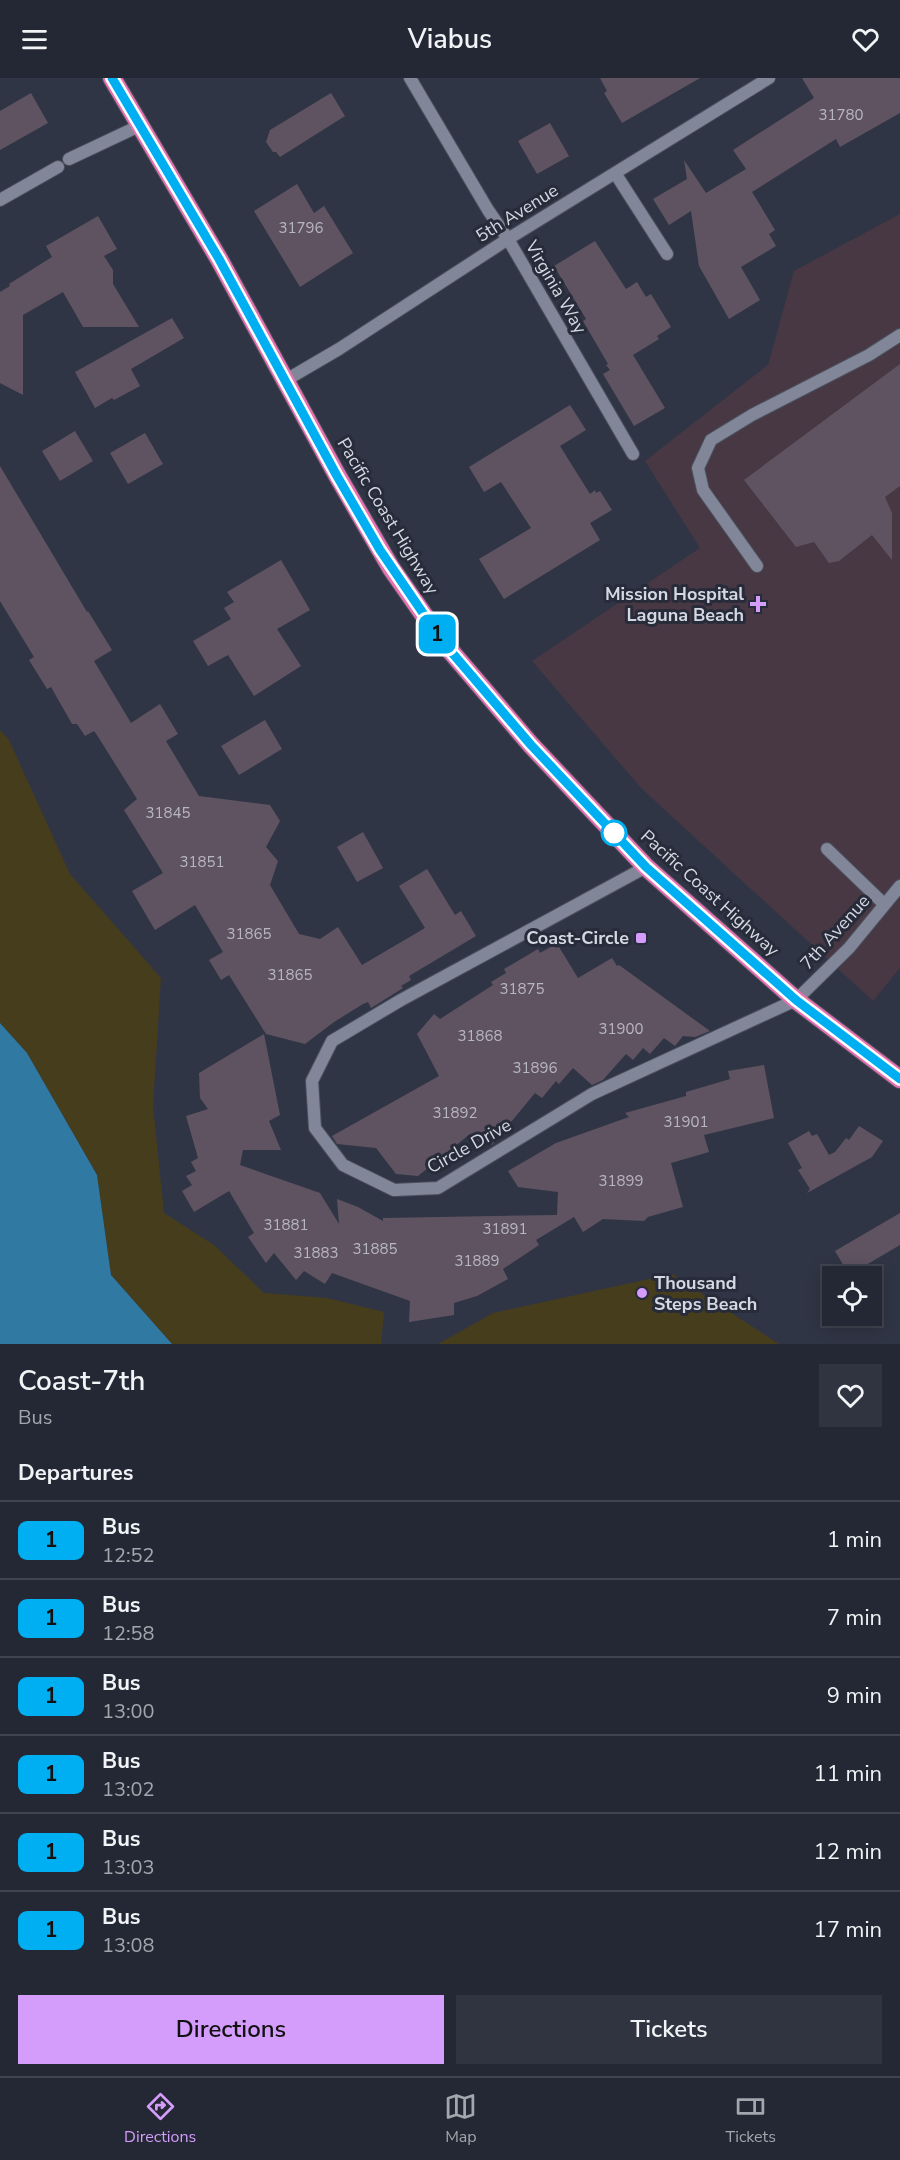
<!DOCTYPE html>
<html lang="en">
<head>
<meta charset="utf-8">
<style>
  :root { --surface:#242834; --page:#303440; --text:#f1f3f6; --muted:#a3a6ac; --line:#41444f; --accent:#d49cfb }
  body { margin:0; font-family:"Nunito Sans",sans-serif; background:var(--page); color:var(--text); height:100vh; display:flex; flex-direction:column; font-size:22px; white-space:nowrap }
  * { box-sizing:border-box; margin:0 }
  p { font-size:20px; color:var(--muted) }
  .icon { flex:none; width:33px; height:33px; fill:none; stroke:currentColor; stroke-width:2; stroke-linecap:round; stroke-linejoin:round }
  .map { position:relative; height:1266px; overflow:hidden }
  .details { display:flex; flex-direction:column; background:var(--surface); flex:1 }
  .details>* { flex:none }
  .badge { padding:0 12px; border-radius:9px; font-size:21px; line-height:39px }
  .fabs { position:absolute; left:822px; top:1188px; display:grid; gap:12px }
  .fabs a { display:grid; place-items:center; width:60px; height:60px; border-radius:0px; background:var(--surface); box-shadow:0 3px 15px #0003,0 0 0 2px var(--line); font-size:30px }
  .map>.badge { position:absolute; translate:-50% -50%; box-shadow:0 0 0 3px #fff }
  h2 { padding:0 18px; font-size:22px; line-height:54px }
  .round { display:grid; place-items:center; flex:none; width:63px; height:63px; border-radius:0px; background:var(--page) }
  .summary { display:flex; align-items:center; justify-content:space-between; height:102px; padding:0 18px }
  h1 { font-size:28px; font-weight:600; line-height:45px }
  .cta { display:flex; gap:12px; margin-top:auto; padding:12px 18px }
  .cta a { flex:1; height:69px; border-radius:0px; background:var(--accent); color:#111; font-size:24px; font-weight:600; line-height:69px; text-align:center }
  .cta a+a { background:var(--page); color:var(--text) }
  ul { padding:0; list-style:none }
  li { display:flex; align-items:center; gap:18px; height:78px; padding:0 18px; border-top:2px solid var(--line) }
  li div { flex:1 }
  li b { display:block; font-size:22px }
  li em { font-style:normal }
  li .badge { min-width:66px; font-weight:700; text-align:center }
  header { display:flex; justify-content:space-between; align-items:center; height:78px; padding:0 18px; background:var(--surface); font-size:27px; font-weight:600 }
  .tab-bar { display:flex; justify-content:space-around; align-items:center; height:84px; border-top:2px solid var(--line); background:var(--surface); font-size:16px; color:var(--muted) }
  .tab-bar a { display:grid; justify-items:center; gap:3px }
  .tab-bar .active { color:var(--accent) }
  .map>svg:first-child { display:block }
  .medical { fill:#473844 }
  .sand { fill:#463d1d }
  .water { fill:#2f79a3 }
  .building { fill:#5f5362 }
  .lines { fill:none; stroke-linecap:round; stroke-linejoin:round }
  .lane-casing { stroke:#4d515e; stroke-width:14 }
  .street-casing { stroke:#4d515e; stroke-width:14 }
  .highway-casing { stroke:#4d515e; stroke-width:20 }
  .lane { stroke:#818799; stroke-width:12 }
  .street { stroke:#818799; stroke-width:12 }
  .highway { stroke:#e870b1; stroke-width:18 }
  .line-casing { stroke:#fff; stroke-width:14 }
  .line { stroke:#00aff2; stroke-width:9 }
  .poi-dot { fill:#d49cfb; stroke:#272b3a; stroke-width:2 }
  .stop-dot { fill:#fff; stroke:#00aff2; stroke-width:3 }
  .labels { text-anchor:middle; stroke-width:6; stroke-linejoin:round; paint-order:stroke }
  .number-label { font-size:15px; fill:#b7b7c2 }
  .street-label { font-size:18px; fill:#d4d8e2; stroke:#272b3a }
  .poi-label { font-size:18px; font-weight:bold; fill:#d4d8e2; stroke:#272b3a; text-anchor:end }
</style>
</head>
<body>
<header><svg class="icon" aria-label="menu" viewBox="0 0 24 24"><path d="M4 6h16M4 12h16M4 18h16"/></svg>Viabus<svg class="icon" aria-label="heart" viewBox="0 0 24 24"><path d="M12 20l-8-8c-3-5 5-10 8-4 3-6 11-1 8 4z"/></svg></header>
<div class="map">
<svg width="900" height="1266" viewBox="0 0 900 1266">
  <rect width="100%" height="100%" fill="#303545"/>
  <!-- medical -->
  <path class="medical" d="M900,136V890L873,923L641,710L532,583L700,470L645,383L768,287L794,193Z"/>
  <!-- sand -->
  <path class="sand" d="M0,652L9,662L70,796L161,900L153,1028L164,1135L214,1167L264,1215L327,1220L384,1234L381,1266H172L111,1197L97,1097L27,975L0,945Z
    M672,1196L779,1266H438L493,1235Z"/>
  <!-- water -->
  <path class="water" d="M0,945L27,975L97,1097L111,1197L172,1266H0Z"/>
  <!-- building -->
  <path class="building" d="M600,0H700L622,45L604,15L607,13Z
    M802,0H900V35L840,69L836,61L752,114L775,152L769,156L776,168L741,189L760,222L729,241L699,188L691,133L669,147L653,121L687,101L684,82L706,115L746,91L733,72L814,20Z
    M31,15L48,45L0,72V33Z
    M331,15L345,38L280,79L276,74H273L266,64L270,52Z
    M550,45L569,78L537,96L518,63Z
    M297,106L314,135L324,128L353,175L300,209L254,133Z
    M98,138L117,171L104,178L113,192V206L139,249H83L63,214L23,237V317L0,305V214L10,208L9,206L52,179L46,168Z
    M595,163L626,211L637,204L646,219L651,216L671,249L657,258L659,261L633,277L665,330L634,348L603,296L610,292L606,287L608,286L583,243L586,241L554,188Z
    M172,240L184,260L131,291L140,308L114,322L112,320L95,330L75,294Z
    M900,286V408L885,419L892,435V482L872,457L839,483L829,485L814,464L796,469L744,402Z
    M570,327L586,352L560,368L590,416L595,412L596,415L600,413L612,432L590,445L600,462L504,521L479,481L531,450L501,404L484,414L469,389Z
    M75,353L93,383L60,403L42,373Z
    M145,355L163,386L128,406L110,375Z
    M0,388L87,534L88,533L112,572L94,583L131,645L160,626L178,656L166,663L199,718L270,727L280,743L266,769L278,783L270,807L299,856L320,861L338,849L362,887L425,850L399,808L427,791L455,837L461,833L476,858L409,898L411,902L401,908L403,910L371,930L368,924L363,926L334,944L305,966L266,956L229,897L221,902L209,882L223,874L195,827L155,852L132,813L163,795L124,732L137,721L97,657L94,653L85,658L77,646H72L51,609L47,611L29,582L34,579L0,523Z
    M281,482L310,532L277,551L301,588L254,618L228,577L208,588L193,563L231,541L224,530L234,524L227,514Z
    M265,642L282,671L239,697L221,668Z
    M363,754L383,790L357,804L337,769Z
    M554,867L556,870L559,869L578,900L612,880L617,888L619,887L710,953L695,959L683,958L675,968L664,960L650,976L643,970L633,982L626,976L603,1002L592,1007L573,990L559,1006L556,1003L542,1020L535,1015L492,1067L489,1063L485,1066L483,1063L481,1065L470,1056L418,1098L396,1096L376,1070L337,1066L332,1058L439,998L417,956L434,936L440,941L493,907L491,904L506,895L504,891L538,871L540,875Z
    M264,956L280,1037L269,1043L281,1072H243L240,1087L320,1115L339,1146L337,1121L358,1129L383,1143V1140L557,1137L558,1114L518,1109L508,1093L556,1065L629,1039L625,1035L686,1018V1014L730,1001L728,993L764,987L774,1040L704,1057L709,1074L671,1085L683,1129L648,1139L644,1143L603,1141L583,1154L574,1139L536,1162L539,1167L503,1191L508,1201L477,1218L454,1225V1237L409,1244L410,1223L332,1195L325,1206L304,1193L296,1202L274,1175L266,1185L248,1159L254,1155L229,1113L194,1134L182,1113L192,1107L186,1098L196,1093L191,1084L198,1080L186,1038L208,1031L200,1020L199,995Z
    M859,1048L883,1063L872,1079L807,1115L810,1111L798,1092L802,1090L788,1065L809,1053L812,1058L817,1056L829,1077L835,1074L846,1060L849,1062Z
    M900,1135V1167L849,1197L835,1173Z"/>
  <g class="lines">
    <!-- lane casing -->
    <g class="lane-casing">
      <path id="lane" d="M69,81L139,48
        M0,122L58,89
        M757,488L703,412L698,390L711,362L752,337L869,277L900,257
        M827,771L884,826"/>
    </g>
    <!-- street casing -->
    <g class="street-casing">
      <path id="street" d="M410,0L488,132L508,161L633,376
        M615,95L667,176
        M286,302L339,271L508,161L769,0
        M646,789L401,922L332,963L312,1003L315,1050L343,1087L394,1112L438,1110L592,1016L796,922L849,870L900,808"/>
    </g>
    <!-- highway casing -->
    <g class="highway-casing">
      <path id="highway" d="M112,0L219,181L337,397L391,490L442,563L531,667L646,789L796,922L900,1001"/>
    </g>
    <!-- lane -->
    <use href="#lane" class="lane"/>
    <!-- street -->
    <use href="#street" class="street"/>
    <!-- highway -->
    <use href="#highway" class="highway"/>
  </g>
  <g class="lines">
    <!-- line casing -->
    <g class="line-casing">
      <path id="line" d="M112,0L219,181L337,398L380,472L442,563L531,667L646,789L796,922L900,1001"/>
    </g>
    <!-- line -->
    <use href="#line" class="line"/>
  </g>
  <!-- markers -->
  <g class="poi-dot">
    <path d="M755 517h6v6h6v6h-6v6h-6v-6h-6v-6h6z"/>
    <rect x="635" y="854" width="12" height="12" rx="3"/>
    <circle cx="642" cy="1215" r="6"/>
  </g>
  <circle class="stop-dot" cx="614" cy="755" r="12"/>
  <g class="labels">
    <!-- number labels -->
    <g class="number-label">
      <text x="841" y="42">31780</text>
      <text x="301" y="155">31796</text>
      <text x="168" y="740">31845</text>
      <text x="202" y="789">31851</text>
      <text x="249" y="861">31865</text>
      <text x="290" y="902">31865</text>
      <text x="522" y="916">31875</text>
      <text x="621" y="956">31900</text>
      <text x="480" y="963">31868</text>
      <text x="535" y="995">31896</text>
      <text x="455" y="1040">31892</text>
      <text x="686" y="1049">31901</text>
      <text x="621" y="1108">31899</text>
      <text x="286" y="1152">31881</text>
      <text x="505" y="1156">31891</text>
      <text x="375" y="1176">31885</text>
      <text x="316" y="1180">31883</text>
      <text x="477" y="1188">31889</text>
    </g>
    <!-- street labels -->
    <g class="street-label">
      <text transform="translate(517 135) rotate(-32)" y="6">5th Avenue</text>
      <text transform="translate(556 209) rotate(60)" y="6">Virginia Way</text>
      <text transform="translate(388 438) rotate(59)" y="6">Pacific Coast Highway</text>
      <text transform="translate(710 815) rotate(42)" y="6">Pacific Coast Highway</text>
      <text transform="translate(835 854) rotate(-48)" y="6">7th Avenue</text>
      <text transform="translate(469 1068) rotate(-29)" y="6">Circle Drive</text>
    </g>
    <!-- poi labels -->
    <g class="poi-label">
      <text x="744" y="522">Mission Hospital<tspan x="744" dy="21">Laguna Beach</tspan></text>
      <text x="629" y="866">Coast-Circle</text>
      <text x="654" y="1211" text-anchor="start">Thousand<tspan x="654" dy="21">Steps Beach</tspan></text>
    </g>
  </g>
</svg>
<div class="fabs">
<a><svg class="icon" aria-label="locate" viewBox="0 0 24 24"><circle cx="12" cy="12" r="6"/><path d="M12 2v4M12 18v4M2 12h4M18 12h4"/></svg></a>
</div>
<b class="badge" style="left:437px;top:556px;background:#00aff2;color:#111">1</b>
</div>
<section class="details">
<div class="summary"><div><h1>Coast-7th</h1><p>Bus</p></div><a class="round"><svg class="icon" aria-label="heart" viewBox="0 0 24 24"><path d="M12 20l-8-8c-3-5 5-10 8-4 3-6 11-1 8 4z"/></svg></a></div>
<h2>Departures</h2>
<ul>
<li><span class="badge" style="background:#00aff2;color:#111">1</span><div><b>Bus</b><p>12:52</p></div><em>1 min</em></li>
<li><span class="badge" style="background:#00aff2;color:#111">1</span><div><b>Bus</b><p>12:58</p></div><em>7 min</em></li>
<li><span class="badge" style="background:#00aff2;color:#111">1</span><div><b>Bus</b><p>13:00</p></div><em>9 min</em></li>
<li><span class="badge" style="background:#00aff2;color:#111">1</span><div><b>Bus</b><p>13:02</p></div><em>11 min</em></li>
<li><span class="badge" style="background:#00aff2;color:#111">1</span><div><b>Bus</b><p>13:03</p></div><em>12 min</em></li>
<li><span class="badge" style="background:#00aff2;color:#111">1</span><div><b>Bus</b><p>13:08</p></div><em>17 min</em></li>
</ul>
<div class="cta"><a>Directions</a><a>Tickets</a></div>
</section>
<nav class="tab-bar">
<a class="active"><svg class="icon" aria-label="directions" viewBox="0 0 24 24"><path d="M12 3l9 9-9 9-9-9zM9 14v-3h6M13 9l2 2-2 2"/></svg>Directions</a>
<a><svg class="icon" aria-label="map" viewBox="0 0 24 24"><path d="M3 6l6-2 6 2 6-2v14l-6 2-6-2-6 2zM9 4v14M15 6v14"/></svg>Map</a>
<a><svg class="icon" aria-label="tickets" viewBox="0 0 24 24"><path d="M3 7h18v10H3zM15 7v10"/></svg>Tickets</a>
</nav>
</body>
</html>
